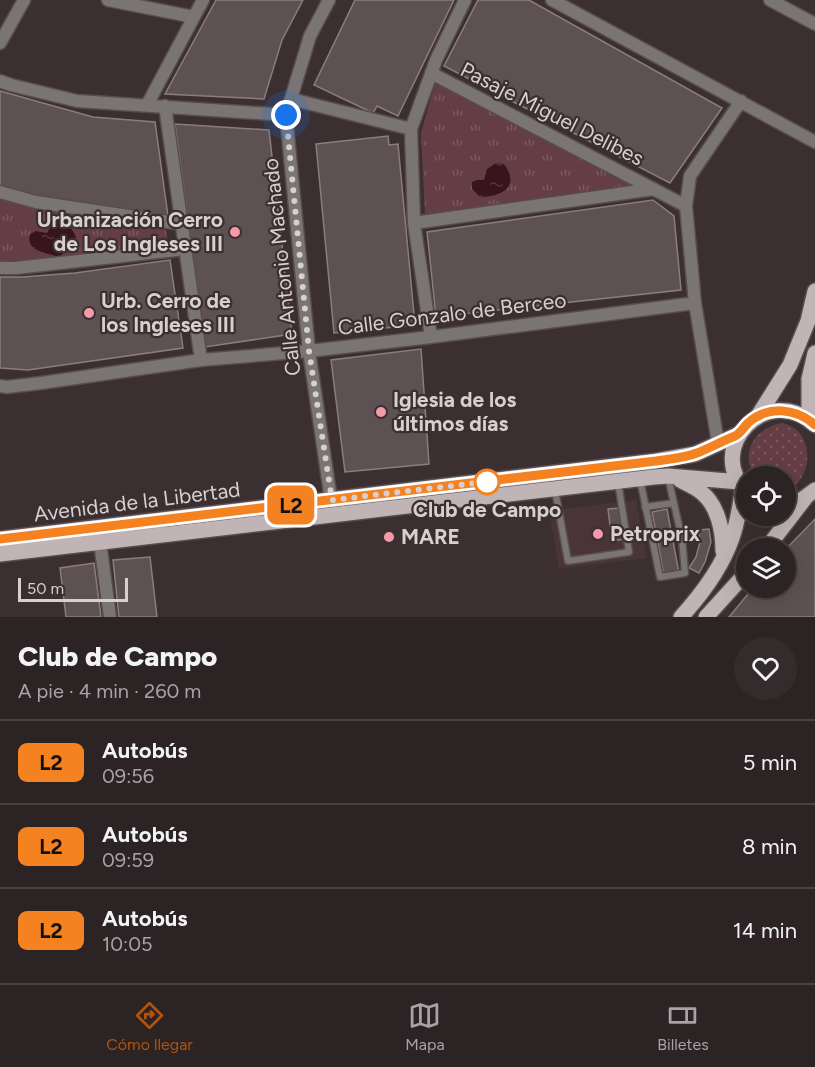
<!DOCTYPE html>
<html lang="es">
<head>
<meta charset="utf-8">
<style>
  :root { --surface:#2c2325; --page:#342b2d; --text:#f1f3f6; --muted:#a6a4a7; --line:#484042; --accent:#b45309 }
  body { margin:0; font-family:Figtree,sans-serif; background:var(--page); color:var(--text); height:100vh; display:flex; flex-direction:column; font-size:22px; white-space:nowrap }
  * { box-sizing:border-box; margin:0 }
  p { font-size:20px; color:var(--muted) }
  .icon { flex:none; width:33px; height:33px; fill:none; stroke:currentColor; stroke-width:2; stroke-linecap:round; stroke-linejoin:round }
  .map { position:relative; height:617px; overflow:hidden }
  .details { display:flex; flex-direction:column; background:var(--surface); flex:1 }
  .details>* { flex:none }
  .badge { padding:0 12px; border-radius:9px; font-size:21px; line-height:39px }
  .controls { position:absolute; left:736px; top:466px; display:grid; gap:12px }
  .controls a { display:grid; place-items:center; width:60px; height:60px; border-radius:50%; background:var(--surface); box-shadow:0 6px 24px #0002,0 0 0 2px var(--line); font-size:30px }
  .scale { position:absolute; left:18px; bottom:15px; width:110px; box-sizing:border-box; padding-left:6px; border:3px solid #d7cfd0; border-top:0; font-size:16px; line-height:21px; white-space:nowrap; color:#d7cfd0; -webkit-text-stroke:4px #3b2f31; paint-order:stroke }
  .you { position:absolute; width:30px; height:30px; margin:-15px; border:4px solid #fff; border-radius:50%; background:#1a73e8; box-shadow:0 0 0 9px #1a73e833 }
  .map>.badge { position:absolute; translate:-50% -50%; box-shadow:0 0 0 3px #fff }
  .round { display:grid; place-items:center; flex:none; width:63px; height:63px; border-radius:32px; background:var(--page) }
  .overview { display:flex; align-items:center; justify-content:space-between; height:102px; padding:0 18px }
  h1 { font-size:28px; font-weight:800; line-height:45px }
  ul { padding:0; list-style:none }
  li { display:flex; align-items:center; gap:18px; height:84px; padding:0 18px; border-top:2px solid var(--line) }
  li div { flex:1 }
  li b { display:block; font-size:22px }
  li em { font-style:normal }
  li .badge { min-width:66px; font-weight:700; text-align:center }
  .menu { display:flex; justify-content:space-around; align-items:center; height:84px; border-top:2px solid var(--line); background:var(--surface); font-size:16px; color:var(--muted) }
  .menu a { display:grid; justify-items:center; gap:3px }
  .menu .selected { color:var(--accent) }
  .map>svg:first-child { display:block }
  .built { fill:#493538 }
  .grass { fill:url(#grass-dots) }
  .park { fill:url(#park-tufts) }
  .water { fill:url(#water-ripples) }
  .building { fill:#5e5153; stroke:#8b7d7f; stroke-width:1.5 }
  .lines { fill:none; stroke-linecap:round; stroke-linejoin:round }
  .lane-casing { stroke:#574c4e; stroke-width:9 }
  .street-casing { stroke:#574c4e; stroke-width:15 }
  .primary-casing { stroke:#574c4e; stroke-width:18 }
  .lane { stroke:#7a7474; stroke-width:6 }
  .street { stroke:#7a7474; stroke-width:12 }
  .primary { stroke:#c1b4b6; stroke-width:15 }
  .line-casing { stroke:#fff; stroke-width:14 }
  .line { stroke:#f58220; stroke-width:9 }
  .walk { stroke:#d7cfd0; stroke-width:6; stroke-dasharray:0 10.8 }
  .poi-dot { fill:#f39aaa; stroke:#3b2f31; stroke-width:2 }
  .stop-dot { fill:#fff; stroke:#f58220; stroke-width:3 }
  .labels { text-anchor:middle; stroke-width:4.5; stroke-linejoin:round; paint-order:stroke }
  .street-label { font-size:21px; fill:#d7cfd0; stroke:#3b2f31 }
  .poi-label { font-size:21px; font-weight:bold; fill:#d7cfd0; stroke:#3b2f31; text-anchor:start }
  .stop-label { font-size:21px; font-weight:bold; fill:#d7cfd0; stroke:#3b2f31 }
</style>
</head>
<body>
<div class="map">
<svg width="815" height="617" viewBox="0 0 815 617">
  <defs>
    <pattern id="grass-dots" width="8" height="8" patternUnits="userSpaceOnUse" patternTransform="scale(1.5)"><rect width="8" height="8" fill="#653e45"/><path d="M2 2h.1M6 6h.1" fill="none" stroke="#7a595f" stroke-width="1.8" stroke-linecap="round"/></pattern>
    <pattern id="park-tufts" width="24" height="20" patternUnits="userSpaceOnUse" patternTransform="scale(1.5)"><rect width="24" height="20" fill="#653e45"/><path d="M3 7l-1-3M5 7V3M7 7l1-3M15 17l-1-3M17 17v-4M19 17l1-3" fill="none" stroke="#7a595f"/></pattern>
    <pattern id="water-ripples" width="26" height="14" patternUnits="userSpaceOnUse" patternTransform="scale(1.5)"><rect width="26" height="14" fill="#38151d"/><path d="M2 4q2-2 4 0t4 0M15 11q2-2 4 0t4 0" fill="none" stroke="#54363d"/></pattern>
  </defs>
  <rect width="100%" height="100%" fill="#3b2f31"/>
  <!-- built -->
  <path class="built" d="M636,500L647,558L559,569L549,511Z"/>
  <!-- grass -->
  <path class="grass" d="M781,423C815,428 815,478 787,491L786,477H755C739,452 755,429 781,423Z"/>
  <!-- park -->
  <path class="park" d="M435,83L641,187L425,214L421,133Z
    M0,196L166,230L168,245L0,262Z"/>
  <!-- water -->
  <path class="water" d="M496,163L504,164C521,187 501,197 480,197L472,189V182L477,180H484L487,169Z
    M67,220L76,237L60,257C47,253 25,252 30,234L36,231L47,233L53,222Z"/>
  <!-- building -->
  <path class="building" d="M216,0H303L282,40L264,99L165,94Z
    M355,0H454L398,116L377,106L373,113L314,85Z
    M478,0H529L722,108L670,183L444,66Z
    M0,91L93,117L155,122L168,216L70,204L0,187Z
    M175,124L269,130L292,334L205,347Z
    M388,136L389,145L398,144L415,325L334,333L316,144Z
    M653,200L674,216L681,290L436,317L427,232Z
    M170,260L183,348L28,370L0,368V277H22L75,273Z
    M421,349L429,464L345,472L331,360Z
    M621,508L625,539L612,541L608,509Z
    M667,509L679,573L664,575L652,512Z
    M815,519V617H729L753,588H786V549Z
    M709,529L711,542L705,562L699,573L689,568L696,557L700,542L699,530Z
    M150,557L157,617H119L113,560Z
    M94,563L101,617H66L60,568Z"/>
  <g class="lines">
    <!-- lane casing -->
    <g class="lane-casing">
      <path id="lane" d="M640,479L660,577L685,573L682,539L668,477
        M555,490L568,561L629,552L618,482
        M645,507L674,503"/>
    </g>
    <!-- street casing -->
    <g class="street-casing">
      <path id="street" d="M108,0L194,17
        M329,0L310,36L286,115L309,351L331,500
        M552,0L815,142
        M770,0L815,24
        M0,43L24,0
        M431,73L686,206
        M0,81L11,85L77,101L286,115
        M291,99L411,129
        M147,105L203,0
        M165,106L201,360
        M0,192L36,202L182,224
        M414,223L654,189
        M0,268H16L185,249
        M431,337L414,223L411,129L436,60L465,0
        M0,386L7,387L41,383L201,360L309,351L431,337L695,303
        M718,443L695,303L686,206L690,176L741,101
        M100,542L110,617"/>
    </g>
    <!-- primary casing -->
    <g class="primary-casing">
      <path id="primary" d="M758,416L790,365L808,321L815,291
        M809,419V379L815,353
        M680,480C687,484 695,487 701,492C718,505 723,531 723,551
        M747,491C703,450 767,380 815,425
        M786,505L800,501L815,490
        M0,539L656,461L695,454L739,434
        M766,549L806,497
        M0,554L654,477L668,476L740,482
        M681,617C702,594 722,567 732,538C738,522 740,504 743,487
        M706,617L747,572"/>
    </g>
    <!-- lane -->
    <use href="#lane" class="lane"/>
    <!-- street -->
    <use href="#street" class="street"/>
    <!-- primary -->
    <use href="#primary" class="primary"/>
  </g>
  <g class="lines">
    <!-- line casing -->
    <g class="line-casing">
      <path id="line" d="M0,539L656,461C669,459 684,458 697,453C710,448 722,441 735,436C741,433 743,428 748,423C768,405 796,408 815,425"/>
    </g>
    <!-- line -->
    <use href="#line" class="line"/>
    <!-- walk -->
    <path class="walk" d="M286,115L309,351L332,500L494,481L487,482"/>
  </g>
  <!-- markers -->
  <g class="poi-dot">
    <circle cx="235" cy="232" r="6"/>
    <circle cx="89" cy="313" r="6"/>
    <circle cx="381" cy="412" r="6"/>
    <circle cx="598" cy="534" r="6"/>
    <circle cx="389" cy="537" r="6"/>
  </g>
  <circle class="stop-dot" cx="487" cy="482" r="12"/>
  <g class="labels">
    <!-- street labels -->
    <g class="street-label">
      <text transform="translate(552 114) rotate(27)" y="7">Pasaje Miguel Delibes</text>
      <text transform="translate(282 267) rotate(-96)" y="7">Calle Antonio Machado</text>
      <text transform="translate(452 314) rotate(-7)" y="7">Calle Gonzalo de Berceo</text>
      <text transform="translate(137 502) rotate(-7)" y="7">Avenida de la Libertad</text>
    </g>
    <!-- poi labels -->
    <g class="poi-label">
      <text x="223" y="227" text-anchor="end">Urbanización Cerro<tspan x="223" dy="24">de Los Ingleses III</tspan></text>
      <text x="101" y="308">Urb. Cerro de<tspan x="101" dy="24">los Ingleses III</tspan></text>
      <text x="393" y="407">Iglesia de los<tspan x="393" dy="24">últimos días</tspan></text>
      <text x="610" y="541">Petroprix</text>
      <text x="401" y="544">MARE</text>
    </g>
    <!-- stop labels -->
    <g class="stop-label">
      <text x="487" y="517">Club de Campo</text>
    </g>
  </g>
</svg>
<div class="controls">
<a><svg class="icon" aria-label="locate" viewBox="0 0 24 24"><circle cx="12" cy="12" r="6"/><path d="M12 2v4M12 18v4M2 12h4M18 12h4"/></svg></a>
<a><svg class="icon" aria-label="layers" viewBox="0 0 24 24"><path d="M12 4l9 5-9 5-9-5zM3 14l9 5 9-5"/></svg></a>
</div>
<div class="scale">50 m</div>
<div class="you" style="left:286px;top:115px"></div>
<b class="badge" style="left:291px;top:505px;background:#f58220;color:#111">L2</b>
</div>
<section class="details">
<div class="overview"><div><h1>Club de Campo</h1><p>A pie · 4 min · 260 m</p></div><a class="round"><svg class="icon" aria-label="heart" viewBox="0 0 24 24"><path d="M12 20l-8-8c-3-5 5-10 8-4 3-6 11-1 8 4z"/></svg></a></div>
<ul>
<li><span class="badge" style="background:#f58220;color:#111">L2</span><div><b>Autobús</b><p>09:56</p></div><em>5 min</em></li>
<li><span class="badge" style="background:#f58220;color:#111">L2</span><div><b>Autobús</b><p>09:59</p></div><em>8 min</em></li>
<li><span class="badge" style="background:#f58220;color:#111">L2</span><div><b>Autobús</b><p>10:05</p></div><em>14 min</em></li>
</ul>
</section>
<nav class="menu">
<a class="selected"><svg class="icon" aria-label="directions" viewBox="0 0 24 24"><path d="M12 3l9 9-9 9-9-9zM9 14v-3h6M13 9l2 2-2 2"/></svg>Cómo llegar</a>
<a><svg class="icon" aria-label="map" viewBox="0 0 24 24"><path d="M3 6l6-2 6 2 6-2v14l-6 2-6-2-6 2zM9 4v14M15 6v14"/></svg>Mapa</a>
<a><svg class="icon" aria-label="tickets" viewBox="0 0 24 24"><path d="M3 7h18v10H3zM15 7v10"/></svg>Billetes</a>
</nav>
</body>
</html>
